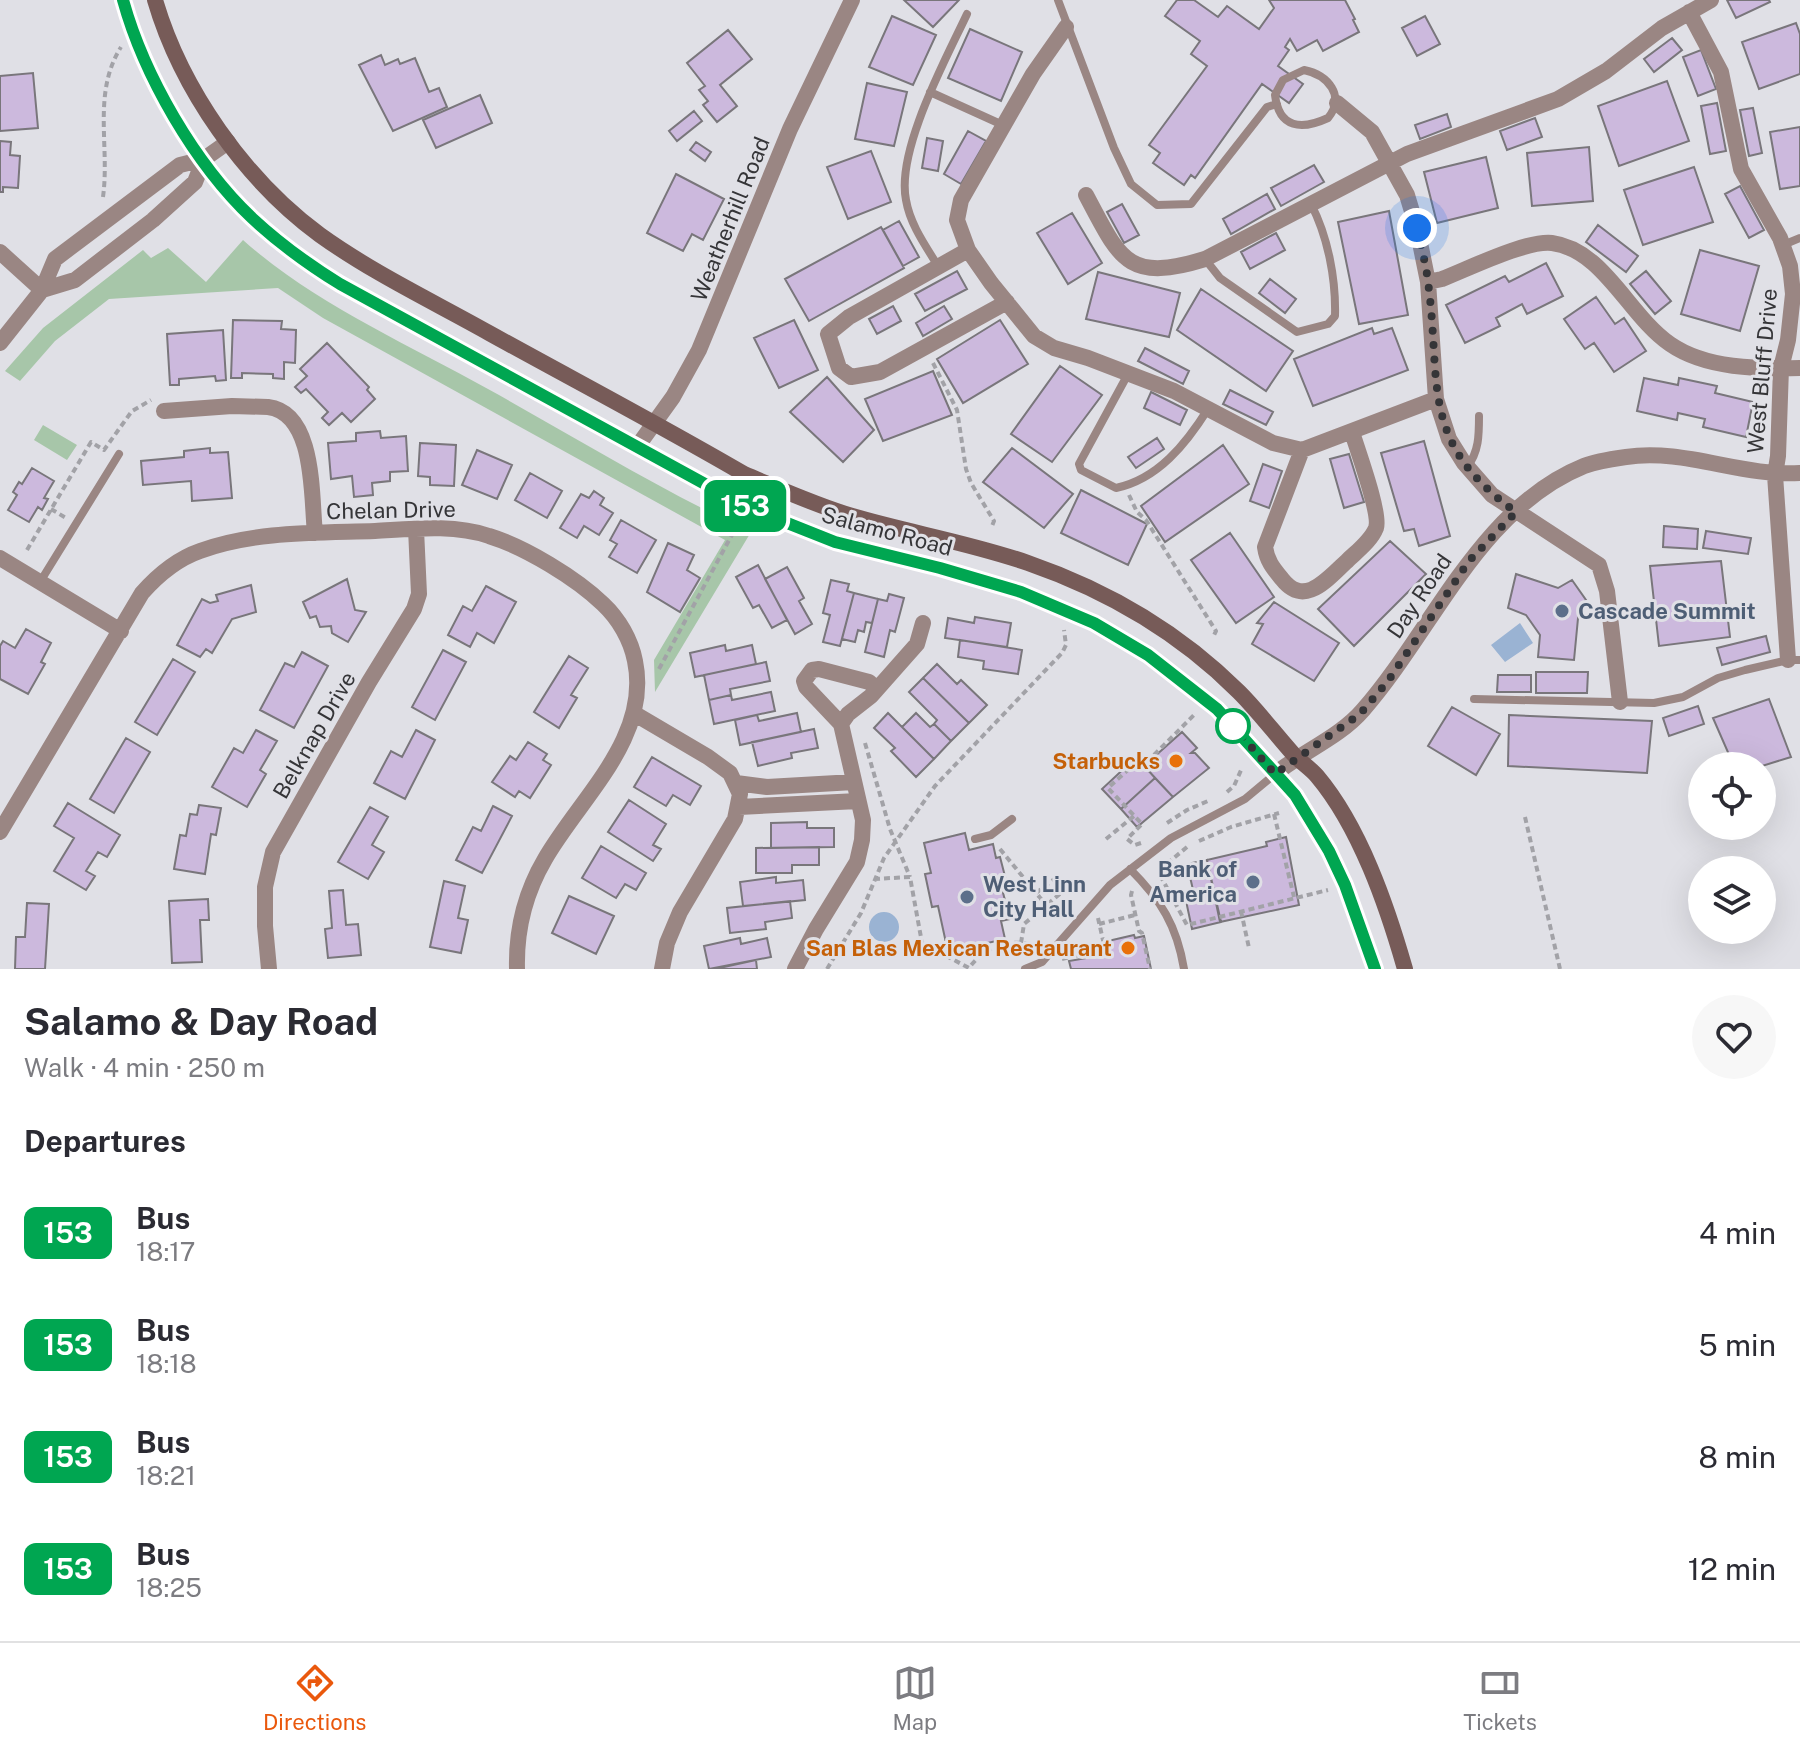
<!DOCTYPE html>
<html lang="en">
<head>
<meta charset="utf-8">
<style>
  :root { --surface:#fff; --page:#f7f7f7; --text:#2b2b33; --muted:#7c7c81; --line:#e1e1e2; --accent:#ea580c }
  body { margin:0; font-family:"Public Sans",sans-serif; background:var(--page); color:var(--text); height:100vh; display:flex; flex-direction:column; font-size:30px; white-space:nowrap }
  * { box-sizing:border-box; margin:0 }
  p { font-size:26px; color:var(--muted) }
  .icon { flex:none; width:44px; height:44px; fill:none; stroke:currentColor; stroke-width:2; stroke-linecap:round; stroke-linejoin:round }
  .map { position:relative; height:969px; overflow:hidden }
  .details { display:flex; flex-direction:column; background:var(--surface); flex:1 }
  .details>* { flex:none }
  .badge { padding:0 16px; border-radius:12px; font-size:28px; line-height:52px }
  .tools { position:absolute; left:1688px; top:752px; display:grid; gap:16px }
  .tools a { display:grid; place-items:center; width:88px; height:88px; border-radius:50%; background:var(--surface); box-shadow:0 8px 32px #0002; font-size:40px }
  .you { position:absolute; width:40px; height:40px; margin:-20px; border:6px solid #fff; border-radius:50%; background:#1a73e8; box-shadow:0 0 0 12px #1a73e833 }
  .map>.badge { position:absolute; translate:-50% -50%; box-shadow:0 0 0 4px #fff }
  h2 { padding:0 24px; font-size:30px; line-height:72px }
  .round { display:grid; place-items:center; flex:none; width:84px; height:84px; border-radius:42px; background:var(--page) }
  .overview { display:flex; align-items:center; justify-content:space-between; height:136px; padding:0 24px }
  h1 { font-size:38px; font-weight:700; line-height:60px }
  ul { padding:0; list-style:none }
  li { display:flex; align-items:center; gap:24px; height:112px; padding:0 24px }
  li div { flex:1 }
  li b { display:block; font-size:30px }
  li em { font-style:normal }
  li .badge { min-width:88px; font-weight:700; text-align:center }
  .tabs { display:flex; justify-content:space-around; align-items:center; height:112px; border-top:2px solid var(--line); background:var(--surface); font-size:22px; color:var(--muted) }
  .tabs a { display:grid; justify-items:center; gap:4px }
  .tabs .on { color:var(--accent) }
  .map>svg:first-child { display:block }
  .green { fill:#a7c6a9 }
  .water { fill:#9ab3d3 }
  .building { fill:#ccb9dd; stroke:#79767b; stroke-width:2 }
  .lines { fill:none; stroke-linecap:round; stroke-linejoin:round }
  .path { stroke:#a2a2a7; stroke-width:4; stroke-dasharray:6 4; stroke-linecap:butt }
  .lane { stroke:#9a8683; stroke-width:8 }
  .street { stroke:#9a8683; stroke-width:16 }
  .secondary { stroke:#775b58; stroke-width:16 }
  .line-casing { stroke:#fff; stroke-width:18 }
  .line { stroke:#00a651; stroke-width:12 }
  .walk { stroke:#353538; stroke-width:8; stroke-dasharray:0 14.4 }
  .service-dot { fill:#5c6f8a; stroke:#e0e0e6; stroke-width:3 }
  .stop-dot { fill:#fff; stroke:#00a651; stroke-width:4 }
  .food-dot { fill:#e8710a; stroke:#e0e0e6; stroke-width:3 }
  .labels { text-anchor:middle; stroke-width:6; stroke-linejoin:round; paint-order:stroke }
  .street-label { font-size:22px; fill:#353538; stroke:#e0e0e6 }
  .service-label { font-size:22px; font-weight:bold; fill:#4e5e75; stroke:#e0e0e6; text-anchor:start }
  .food-label { font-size:22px; font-weight:bold; fill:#c56008; stroke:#e0e0e6; text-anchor:end }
</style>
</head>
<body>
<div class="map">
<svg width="1800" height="969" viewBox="0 0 1800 969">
  <rect width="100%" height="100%" fill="#e0e0e6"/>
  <!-- green -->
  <path class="green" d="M243,240C315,304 404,342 488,389C575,437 662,491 751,532L655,692L654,660L725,540L323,318L278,288L109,299L55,341L20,381L5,371L43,328L143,250L151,258L168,248L206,282Z
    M43,425L77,445L67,460L34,440Z"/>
  <!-- water -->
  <path class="water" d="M1520,623L1533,643L1505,662L1491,645Z
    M869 927a15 15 0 1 1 30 0a15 15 0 1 1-30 0Z"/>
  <!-- building -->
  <path class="building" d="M904,0H959L933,27Z
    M1177,0H1194L1218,17L1227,6L1259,29L1274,8L1269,0H1345L1355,19L1353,20L1359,32L1323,51L1317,40L1297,51L1290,39L1285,47L1289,50L1278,66L1303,84L1289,103L1262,84L1195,178L1191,175L1184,185L1153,163L1160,153L1149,145L1207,66L1191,54L1200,41L1165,16Z
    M1727,0H1769L1770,2L1736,18Z
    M892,16L936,35L913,85L869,67Z
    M1425,16L1440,44L1417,56L1402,28Z
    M1796,23L1800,34V74L1759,89L1742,42Z
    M970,29L1022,52L1001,101L948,78Z
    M728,30L752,59L720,85L737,106L717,122L703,105L708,101L699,90L705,86L687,63Z
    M1672,38L1682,50L1654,72L1644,59Z
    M1701,50L1716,89L1698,96L1683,57Z
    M381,55L385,65L398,59L400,64L415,58L429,92L439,88L447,107L393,131L359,65Z
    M33,73L38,128L0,131V76Z
    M1667,81L1689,141L1619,166L1598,106Z
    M867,83L907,92L894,146L855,139Z
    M480,95L492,123L436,148L423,120Z
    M1717,103L1726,151L1710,154L1701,106Z
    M1753,108L1762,153L1749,156L1740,110Z
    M694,111L702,121L677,141L669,131Z
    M1447,114L1451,127L1420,139L1415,125Z
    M1535,118L1542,137L1507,150L1500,131Z
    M1800,127V186L1780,189L1770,132Z
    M968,131L986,141L961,184L944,174Z
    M927,138L943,141L938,171L922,168Z
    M0,141L11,142L10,155L20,156L18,188L3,187V192H0Z
    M696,142L711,152L705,161L690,150Z
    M1589,147L1593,201L1532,206L1527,153Z
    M871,151L891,202L848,219L827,167Z
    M1486,157L1498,208L1437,223L1424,172Z
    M1314,165L1324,182L1281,206L1271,188Z
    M1694,167L1713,222L1643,245L1624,190Z
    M676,174L724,199L703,240L692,234L683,251L647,233Z
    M1740,186L1764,230L1749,238L1725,194Z
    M1267,194L1275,209L1231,234L1223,219Z
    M1122,204L1139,235L1124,243L1107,212Z
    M1389,211L1408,315L1359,324L1338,222Z
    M1072,213L1102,263L1068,284L1037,233Z
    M899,221L919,257L903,266L883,230Z
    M1598,225L1638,256L1626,272L1586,242Z
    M881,227L904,268L809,321L785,279Z
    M1276,233L1285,250L1250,269L1241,252Z
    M1700,250L1759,266L1740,331L1681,314Z
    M1546,263L1563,296L1527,314L1522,304L1496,318L1500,326L1465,343L1446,305L1505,276L1509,282Z
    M957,271L967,289L925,311L915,294Z
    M1646,271L1671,301L1655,314L1630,284Z
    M1098,272L1180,293L1169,337L1086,319Z
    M1270,279L1296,299L1285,313L1259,293Z
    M1201,289L1293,351L1266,391L1177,330Z
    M1596,297L1615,324L1624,318L1646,351L1614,372L1594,343L1585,349L1564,319Z
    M893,306L901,321L877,334L869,319Z
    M944,306L952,319L923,336L916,323Z
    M233,320L282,321L281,329L296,330L295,363L284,362V379L273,378V374L242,373V378H231Z
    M794,320L818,370L779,388L754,338Z
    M1000,320L1028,364L963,403L937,359Z
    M1372,328L1374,334L1392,328L1408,370L1313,406L1294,359Z
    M223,330L226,380L216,381L215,376L179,379V385H170L167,334Z
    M327,343L369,387L367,390L375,399L351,422L342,413L329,425L322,418L328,412L306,389L301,393L295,387L307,376L300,369Z
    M1145,348L1189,371L1183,384L1138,361Z
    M1060,366L1102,395L1052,462L1011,434Z
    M933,371L952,415L883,441L865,399Z
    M827,377L874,430L843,462L790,412Z
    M1644,378L1678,385L1679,378L1717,386L1715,393L1753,402L1746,437L1703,427L1705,419L1678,413L1677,420L1637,411Z
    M1230,390L1273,412L1266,425L1223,404Z
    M1151,392L1187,410L1180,425L1144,408Z
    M380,431L381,438L406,436L408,471L390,472V481L372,483L373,495L354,497L352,476L331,479L328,443L356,441V433Z
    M1157,438L1164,449L1136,468L1128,457Z
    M1424,441L1450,536L1419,546L1414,529L1404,531L1381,453Z
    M420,443L456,445L454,486L430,485V477L418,476Z
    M1223,445L1249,484L1165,542L1141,506Z
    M210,448V453L228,452L232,498L192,501L191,481L143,485L141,461L184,457V451Z
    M1012,448L1073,494L1044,528L983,482Z
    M477,450L512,465L497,499L462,485Z
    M1349,454L1364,502L1344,508L1330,459Z
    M1263,464L1282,471L1269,508L1250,501Z
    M32,468L54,481L44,498L48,499L42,510L38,507L29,522L8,510L17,495L13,492L19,482L22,484Z
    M530,473L562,491L547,518L515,500Z
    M1081,490L1147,524L1128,565L1061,533Z
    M594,491L604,498L600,505L613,513L599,535L584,526L577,538L560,528L581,494L589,498Z
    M621,520L656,540L637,573L609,557L617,544L610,540Z
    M1664,526L1698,529L1697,549L1663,547Z
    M1706,531L1751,538L1748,554L1703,548Z
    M1230,533L1274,597L1236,623L1191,560Z
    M1390,541L1426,574L1354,646L1318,609Z
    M668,543L694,555L687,570L700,578L680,612L647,592Z
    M1721,561L1730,637L1659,646L1650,566Z
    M758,565L787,620L772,628L759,605L753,608L736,577Z
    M787,567L804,598L799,601L812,624L795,634L765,579Z
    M1516,574L1558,588L1572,580L1586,600L1579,608L1574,660L1538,657L1540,635L1526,615L1508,608Z
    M347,579L355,610L366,612L348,642L332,633L331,626L320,627L316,616L310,618L303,602Z
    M831,580L849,584L847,591L854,593L840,646L823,642L830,615L823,613Z
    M251,585L256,612L232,619L212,653L206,649L200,657L177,645L202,599L210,603L218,601L216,595Z
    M486,586L516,602L494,643L477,633L470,647L448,635L463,606L472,611Z
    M854,593L878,599L872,623L866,622L864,632L858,630L855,642L842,639Z
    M889,594L904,598L895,632L890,630L884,657L865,652L878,599L887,601Z
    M1274,602L1339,643L1314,681L1252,644L1263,624L1257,623Z
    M975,617L1011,623L1007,647L945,638L948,618L974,623Z
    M26,629L51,643L41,662L45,664L28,694L0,679V646L3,641L15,648Z
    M1766,636L1770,652L1722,665L1717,648Z
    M960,640L1022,650L1018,674L983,669L984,661L958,657Z
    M725,645L726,651L752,645L756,664L695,677L690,653Z
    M443,650L466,662L435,720L412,707Z
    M302,652L328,666L294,728L260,710L285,663L294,667Z
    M569,656L588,668L571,695L577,698L559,728L534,712Z
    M173,659L195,672L157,735L135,722Z
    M766,662L770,681L730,689L731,695L709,700L704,675Z
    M937,664L957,684L961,680L987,705L969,723L923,678Z
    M1536,672H1588L1587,693H1536Z
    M1498,675H1531V692H1497Z
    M923,678L969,723L951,741L934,724L937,720L909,692Z
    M771,692L775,711L714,724L709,700L731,695L732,700Z
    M1769,699L1791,757L1762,766H1734L1713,718Z
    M1698,706L1704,724L1669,736L1663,718Z
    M1452,707L1500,734L1476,775L1428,746Z
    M797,713L801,732L740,745L735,720L757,715L759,721Z
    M888,713L934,759L916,777L891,751L895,748L874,728Z
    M916,713L930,727L934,724L951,741L934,759L902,727Z
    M1509,715L1652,721L1647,773L1508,766Z
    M814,729L818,748L791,753L792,758L758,766L752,742Z
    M256,730L277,741L260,770L266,774L247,807L212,787L234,748L243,753Z
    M416,730L435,740L405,799L374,783L391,751L402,757Z
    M1182,732L1197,748L1191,753H1195L1209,768L1173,797L1144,766Z
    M126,738L150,752L114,813L90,799Z
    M528,742L547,754L543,760L551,765L530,798L519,791L515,797L492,782L510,756L516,760Z
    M652,757L701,786L690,805L673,795L666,806L634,787Z
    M1130,763L1136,769L1142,763L1155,778L1121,809L1102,789Z
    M1155,778L1173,797L1137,827L1121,809Z
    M629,800L666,824L653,845L661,849L653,861L608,832Z
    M68,803L120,835L107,857L98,852L86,871L95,876L86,890L54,871L74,838L54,826Z
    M199,805L221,808L216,835L211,834L205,874L174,869L180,835L186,836L190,814L197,815Z
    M493,806L512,816L482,873L456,860L473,827L481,831Z
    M370,807L388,817L372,845L384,852L368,879L338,862Z
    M807,822V828H834V847L771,848V823Z
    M965,833L969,850L993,844L996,858L1000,857L1008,888L1002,889L1010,919L1001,921L1005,939L957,950L946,943L938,906L932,907L925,874L931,873L924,843Z
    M1286,837L1299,905L1220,922L1207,860L1267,846L1266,842Z
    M601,846L646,873L636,890L625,884L616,898L582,878Z
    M819,847V865H792V873H756V848Z
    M1207,860L1221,922L1192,929L1185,896L1194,894L1187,864Z
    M776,877V883L803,880L805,900L743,906L740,882Z
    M444,881L465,886L458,918L468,920L461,953L430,947Z
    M343,890L346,925L358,924L361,955L328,958L325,929L332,928L329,891Z
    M569,896L614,916L596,954L552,933Z
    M208,899L209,920H200L202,962L172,963L169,901Z
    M790,901L792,918L765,922L766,929L730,933L727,908Z
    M27,903L49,904L45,969H15L16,937H25Z
    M1134,935L1135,938L1144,936L1151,969H1071L1069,961L1110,954L1108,941Z
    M740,938L741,944L767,938L771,957L709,969L704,946Z
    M756,960L757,969H715Z"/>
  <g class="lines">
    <!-- path -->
    <path class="path" d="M103,197C110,146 92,93 121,47
      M933,363L957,410L966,469L971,483L994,521L992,526
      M1129,495L1137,512L1146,520L1216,631L1213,637
      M51,509L66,518
      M27,550L91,442L104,450L132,411L151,400
      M659,669L740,520
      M865,743L890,829L910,877
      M1227,792L1234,786L1242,768
      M1274,814L1294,897
      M1525,817L1560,969
      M1167,823L1187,810L1208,801
      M1106,839L1134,816
      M1199,841L1231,827L1279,813
      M1141,843L1135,845L1127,839L1142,824L1108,788L1140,759L1145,764L1196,713
      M1187,847L1163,867L1160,875L1187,925L1328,890
      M1000,849L1046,905
      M874,879L910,877L922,943L969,968C986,945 1013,937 1041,947
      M1132,891L1131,895L1139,931L1142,933L1150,969
      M1036,893L1057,877
      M1241,911L1249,948
      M1099,924L1135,915
      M1021,943L1024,924L1061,893
      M1062,959L1105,949L1098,918
      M827,969L861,913L884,858L935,786L1062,653L1066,645L1064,630"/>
    <!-- lane -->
    <path class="lane" d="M1058,0L1114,148L1131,184L1157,205L1191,204L1267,107L1277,104
      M1304,70C1328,75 1346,96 1328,118C1302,130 1279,129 1275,95L1283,80Z
      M930,92L1005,126
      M1783,245L1800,238
      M1205,259L1220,278L1297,332L1328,324L1335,316C1336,279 1328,237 1311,204
      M938,266C925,245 910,224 906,200C896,150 946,59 967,14
      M1128,374L1079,464L1081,470L1116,488C1158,479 1186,444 1208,409
      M1467,467C1479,452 1479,435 1479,416
      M40,582L119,454
      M1474,699L1654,703L1683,697L1718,678L1745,670L1788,660H1800
      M975,839L991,835L1012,819
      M1130,869C1161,900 1177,926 1184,969
      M1025,969L1042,962L1110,885L1171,838L1245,799L1275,774"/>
    <!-- street -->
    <path class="street" d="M1689,12L1721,72L1741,169L1780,238L1790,266L1793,294L1788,340L1781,368L1778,456L1775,475L1788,660
      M1066,27L1033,74L961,200L957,220L968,250L991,283L1034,336L1054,348L1088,358L1174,391L1273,443L1302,450L1436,399
      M1337,103L1372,132L1407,195L1417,228L1428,282L1436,399L1449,439L1464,463L1492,495L1599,565L1607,591L1620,702
      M1086,195C1120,259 1127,283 1205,259L1407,154L1558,99L1606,71L1662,28L1711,0
      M968,250L849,317L828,334L839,368L851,377L880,372L1007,302
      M0,252L42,290
      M1428,282L1442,279C1468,269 1526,240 1552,243C1604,250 1628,315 1670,344C1706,369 1758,369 1800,368
      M42,290L75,280L153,220L195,182L204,159
      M0,343L42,290L55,259L180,165L204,159L228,142
      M164,411L232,406L268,407C316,413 311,498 315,533
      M637,447L673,397L699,350L790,129L852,0
      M1302,450L1265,547C1267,561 1273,568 1282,579C1305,608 1327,579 1347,561C1356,552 1371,541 1376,528C1381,514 1357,449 1352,432
      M0,558L121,631
      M635,714L708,757L730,773L740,794L735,819L680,912L667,943L662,969
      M841,724L806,687L804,681L812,670L819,669L869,682L877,689
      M1275,774C1302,752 1340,737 1363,710C1433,630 1480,508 1584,466C1597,461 1612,459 1626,457C1684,448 1742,477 1800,473
      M736,783L767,787L854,782
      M739,807L858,801
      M0,832L142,593C158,575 177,559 200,551C254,531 318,533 375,531C412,529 453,524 489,536C525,547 576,578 603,604C619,619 631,640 635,661C651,738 580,798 545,859C525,893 516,930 517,969
      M269,969L265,926V887L273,852L369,682L414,609L419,594L416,529
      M795,969L816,929L857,862L862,840L863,820L841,724L848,714L871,696L917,644L923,623"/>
    <!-- secondary -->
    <path class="secondary" d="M123,0C144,75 195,165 252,218C279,243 309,265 340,284L747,507L835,542L940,568L1021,592L1094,623L1148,655L1217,709L1295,795L1329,851L1345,885L1375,969
      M155,0C181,89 245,180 320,235C373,273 432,301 489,333C574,380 660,425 744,474C780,489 815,505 852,516C910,533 971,543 1028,563C1106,590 1180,633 1239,692C1259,712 1276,735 1295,756C1302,763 1311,769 1317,776C1360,827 1387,906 1405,969"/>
  </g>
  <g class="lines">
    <!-- line casing -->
    <g class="line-casing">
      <path id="line" d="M123,0C144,76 195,164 252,218C279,243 309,265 340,284L747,507L835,542L940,568L1021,592L1094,623L1148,655L1217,709L1295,795L1329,851L1345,885L1375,969"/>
    </g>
    <!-- line -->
    <use href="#line" class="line"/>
    <!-- walk -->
    <path class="walk" d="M1233,726L1275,774L1360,714L1388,681L1469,561L1516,512C1418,442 1442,384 1428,282C1426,264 1421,246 1417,228"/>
  </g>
  <!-- markers -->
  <g class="service-dot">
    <circle cx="1562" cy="611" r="8"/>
    <circle cx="1253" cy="882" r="8"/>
    <circle cx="967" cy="897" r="8"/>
  </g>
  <circle class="stop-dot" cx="1233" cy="726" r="16"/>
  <g class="food-dot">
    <circle cx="1176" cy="761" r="8"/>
    <circle cx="1128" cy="948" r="8"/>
  </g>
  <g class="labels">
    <!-- street labels -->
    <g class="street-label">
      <text transform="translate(730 219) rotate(-68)" y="8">Weatherhill Road</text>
      <text transform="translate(1762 371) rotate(-85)" y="8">West Bluff Drive</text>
      <text transform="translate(391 510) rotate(-1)" y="8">Chelan Drive</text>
      <text transform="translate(887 531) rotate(15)" y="8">Salamo Road</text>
      <text transform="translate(1419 596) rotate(-56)" y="8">Day Road</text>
      <text transform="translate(314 735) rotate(-60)" y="8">Belknap Drive</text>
    </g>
    <!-- service labels -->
    <g class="service-label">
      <text x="1578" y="619">Cascade Summit</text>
      <text x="1237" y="877" text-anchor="end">Bank of<tspan x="1237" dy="25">America</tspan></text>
      <text x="983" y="892">West Linn<tspan x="983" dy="25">City Hall</tspan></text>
    </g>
    <!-- food labels -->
    <g class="food-label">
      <text x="1160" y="769">Starbucks</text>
      <text x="1112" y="956">San Blas Mexican Restaurant</text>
    </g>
  </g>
</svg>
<div class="tools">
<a><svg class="icon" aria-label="locate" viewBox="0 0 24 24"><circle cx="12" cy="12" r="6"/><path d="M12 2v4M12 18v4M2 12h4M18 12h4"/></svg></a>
<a><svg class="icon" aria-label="layers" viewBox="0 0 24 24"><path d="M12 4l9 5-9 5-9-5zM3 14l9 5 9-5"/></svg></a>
</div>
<div class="you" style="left:1417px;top:228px"></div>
<b class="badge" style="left:745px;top:506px;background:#00a651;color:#fff">153</b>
</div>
<section class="details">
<div class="overview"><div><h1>Salamo &amp; Day Road</h1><p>Walk · 4 min · 250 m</p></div><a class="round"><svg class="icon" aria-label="heart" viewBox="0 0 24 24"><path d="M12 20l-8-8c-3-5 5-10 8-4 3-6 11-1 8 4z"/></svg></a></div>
<h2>Departures</h2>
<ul>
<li><span class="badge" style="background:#00a651;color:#fff">153</span><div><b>Bus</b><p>18:17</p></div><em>4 min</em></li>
<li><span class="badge" style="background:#00a651;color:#fff">153</span><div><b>Bus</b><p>18:18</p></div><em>5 min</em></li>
<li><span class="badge" style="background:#00a651;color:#fff">153</span><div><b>Bus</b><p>18:21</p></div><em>8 min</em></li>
<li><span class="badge" style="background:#00a651;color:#fff">153</span><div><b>Bus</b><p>18:25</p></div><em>12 min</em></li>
</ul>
</section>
<nav class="tabs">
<a class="on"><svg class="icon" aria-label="directions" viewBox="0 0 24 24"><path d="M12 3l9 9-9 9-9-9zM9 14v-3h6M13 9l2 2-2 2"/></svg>Directions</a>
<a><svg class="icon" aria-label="map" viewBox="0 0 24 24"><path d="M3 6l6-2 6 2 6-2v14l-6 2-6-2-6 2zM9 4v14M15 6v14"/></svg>Map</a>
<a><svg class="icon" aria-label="tickets" viewBox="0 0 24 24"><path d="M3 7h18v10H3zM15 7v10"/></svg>Tickets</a>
</nav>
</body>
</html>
